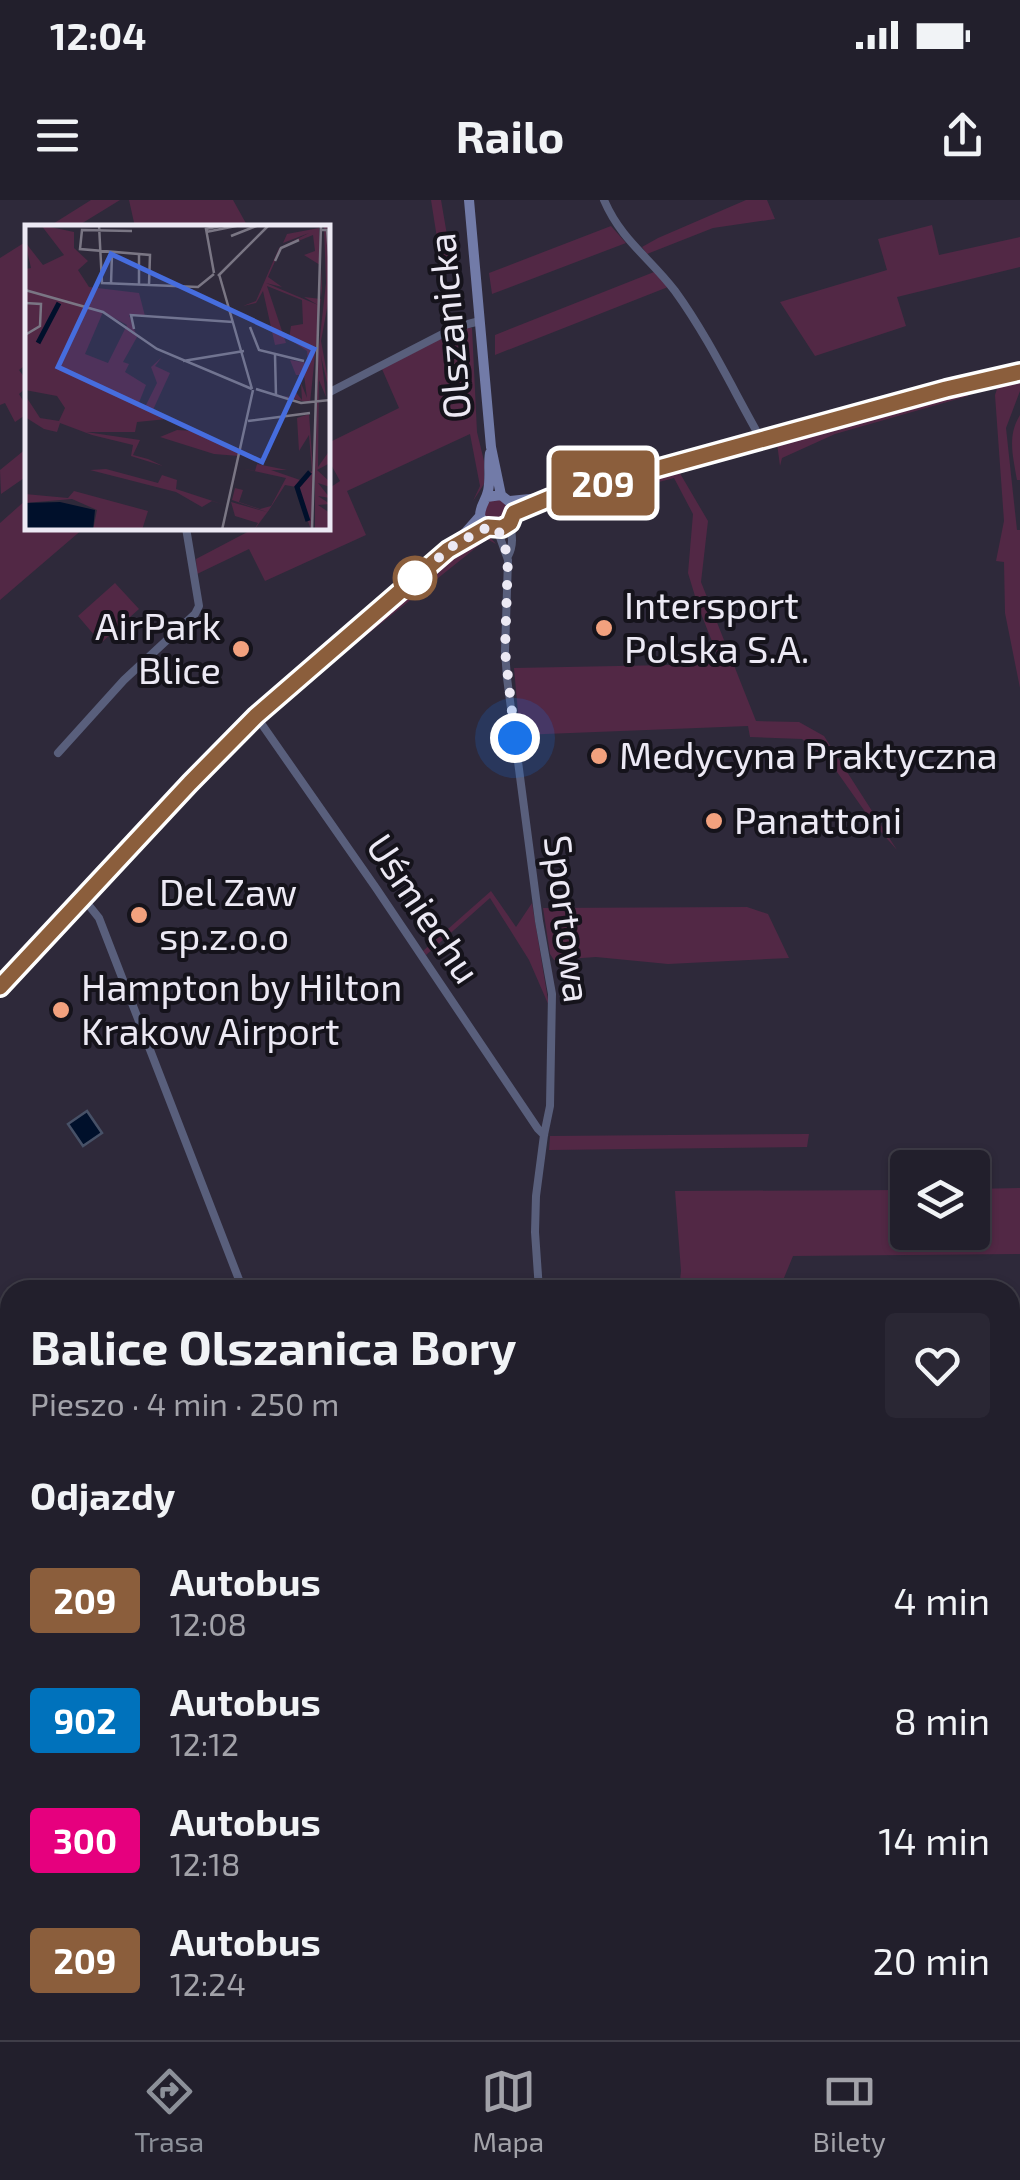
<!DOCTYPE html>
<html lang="pl">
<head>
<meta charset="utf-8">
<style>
  :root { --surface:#221f2c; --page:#2a2734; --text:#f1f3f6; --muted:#a2a2a9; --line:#3f3d48; --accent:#8c9099 }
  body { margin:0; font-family:"Exo 2",sans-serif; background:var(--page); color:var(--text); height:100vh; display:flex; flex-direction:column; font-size:38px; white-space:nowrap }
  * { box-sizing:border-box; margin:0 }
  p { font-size:32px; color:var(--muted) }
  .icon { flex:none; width:55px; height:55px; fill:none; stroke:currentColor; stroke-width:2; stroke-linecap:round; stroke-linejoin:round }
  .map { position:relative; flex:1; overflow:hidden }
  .side { position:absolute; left:0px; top:1080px; width:1020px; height:760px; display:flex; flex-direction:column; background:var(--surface); border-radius:30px 30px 0 0; box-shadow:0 2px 8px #0004,0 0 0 2px var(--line) }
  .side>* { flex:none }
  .badge { padding:0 20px; border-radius:8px; font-size:35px; line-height:65px }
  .tools { position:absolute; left:890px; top:950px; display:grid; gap:20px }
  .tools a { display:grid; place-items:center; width:100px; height:100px; border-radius:10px; background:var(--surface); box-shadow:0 2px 8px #0004,0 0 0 2px var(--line); font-size:50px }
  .you { position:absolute; width:50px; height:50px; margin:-25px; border:8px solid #fff; border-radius:50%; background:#1a73e8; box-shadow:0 0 0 15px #1a73e833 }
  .map>.badge { position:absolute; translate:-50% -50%; box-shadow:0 0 0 5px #fff }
  h2 { padding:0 30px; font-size:38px; line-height:90px }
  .round { display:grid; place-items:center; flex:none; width:105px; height:105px; border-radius:10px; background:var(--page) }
  .summary { display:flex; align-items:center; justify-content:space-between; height:170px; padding:0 30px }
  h1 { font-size:48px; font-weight:700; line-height:75px }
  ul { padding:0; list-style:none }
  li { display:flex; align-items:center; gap:30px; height:120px; padding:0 30px }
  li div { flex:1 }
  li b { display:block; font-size:38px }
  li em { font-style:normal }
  li .badge { min-width:110px; font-weight:700; text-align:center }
  .status { display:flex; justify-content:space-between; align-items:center; height:70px; padding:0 50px; background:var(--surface); direction:ltr }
  .status svg { height:28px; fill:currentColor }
  header { display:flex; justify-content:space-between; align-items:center; height:130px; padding:0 30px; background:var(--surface); font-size:45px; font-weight:700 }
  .menu { display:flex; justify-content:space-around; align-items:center; height:140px; border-top:2px solid var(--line); background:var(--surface); font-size:28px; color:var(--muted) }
  .menu a { display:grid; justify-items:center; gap:5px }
  .menu .on { color:var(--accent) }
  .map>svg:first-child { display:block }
  .green { fill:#522845 }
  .water { fill:#00102b; stroke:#475167; stroke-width:2.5 }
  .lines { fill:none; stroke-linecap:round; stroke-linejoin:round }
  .street { stroke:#595f7c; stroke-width:8 }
  .secondary { stroke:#727ba8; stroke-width:10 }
  .rail { stroke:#95919f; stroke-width:2.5; stroke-dasharray:5 10; stroke-linecap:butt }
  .line-casing { stroke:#fff; stroke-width:22 }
  .line { stroke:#8b5e3c; stroke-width:15 }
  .walk { stroke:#ece9f4; stroke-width:10; stroke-dasharray:0 18 }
  .stop-dot { fill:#fff; stroke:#8b5e3c; stroke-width:5 }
  .poi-dot { fill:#f2a17e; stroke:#15131b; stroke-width:4 }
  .labels { text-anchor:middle; stroke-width:8; stroke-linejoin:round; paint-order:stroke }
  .street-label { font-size:38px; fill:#ece9f4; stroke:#15131b }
  .poi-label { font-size:38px; fill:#ece9f4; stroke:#15131b; text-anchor:start }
  .inset-river { fill:none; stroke:#00102b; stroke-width:5 }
  .inset-road { fill:none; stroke:#7a7684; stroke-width:2.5 }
  .view { fill:#466dde; fill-opacity:0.15; stroke:#466dde; stroke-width:5 }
  .inset-edge { fill:none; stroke:#ece9f4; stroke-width:5 }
</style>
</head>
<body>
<div class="status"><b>12:04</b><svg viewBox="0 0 49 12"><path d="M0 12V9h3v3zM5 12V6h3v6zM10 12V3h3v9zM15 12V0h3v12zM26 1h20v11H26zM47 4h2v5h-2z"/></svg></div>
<header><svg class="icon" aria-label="menu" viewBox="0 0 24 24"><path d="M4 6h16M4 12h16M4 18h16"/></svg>Railo<svg class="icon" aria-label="share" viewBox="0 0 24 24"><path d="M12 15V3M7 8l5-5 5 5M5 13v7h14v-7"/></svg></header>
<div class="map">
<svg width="1020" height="1840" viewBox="0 0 1020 1840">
  <rect width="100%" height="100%" fill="#2e293a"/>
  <!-- green -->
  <path class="green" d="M91,0H120L76,27H48Z
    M129,0H233L248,27H135Z
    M431,0H441L453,70L443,76Z
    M746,0H767L775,19L713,28L647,54L642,47L658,38Z
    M932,25L939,55L1020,37V67L897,97L906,126L815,156L780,102L887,70L878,39Z
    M611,26L626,43L492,94L489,73Z
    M27,41V164L19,170L27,181V187L19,194L27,207V214L15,222L5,203L0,205V58Z
    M654,72L668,87L495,155V135Z
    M465,126L472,128L477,232L484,261V284L473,301L480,286L470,234L347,291L366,335L265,381L249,349L197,374L196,359L255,328H328V289L340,281L328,259V243L399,208L382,169Z
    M1020,183V191L1006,228L1017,330H1020V488L1005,413L1004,362L996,361L1004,321L995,195L998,186Z
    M968,191V196L835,234L782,258L780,266L777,243Z
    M1020,215V280H1017C1013,256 1007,236 1020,215Z
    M27,248V276L1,294L0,270Z
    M678,270L708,321L701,382L756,521L799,522L824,536L897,650L873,623L830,562L802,539L750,537L748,526L520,535L514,468L721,464L698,406L688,373L693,314L674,278L636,288L635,283Z
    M484 311a12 12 0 1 1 24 0a12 12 0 1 1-24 0Z
    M27,299L28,328H84L0,400V323Z
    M488,335L496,344L487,339L354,445L357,437L464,347L481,336Z
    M115,383L139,409L101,443L78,416Z
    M491,691L516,727L532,703L549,806L529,760L490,698L426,755L423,751Z
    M747,707L768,714L789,758L668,764L596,757L554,760L550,754L543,708Z
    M809,934L807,947L549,950L550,936Z
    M1020,988V1054L793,1056L779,1090H679L681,1071L675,991L907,990L908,1032H972L973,989Z
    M1020,1115V1840H474L472,1830H1010V1116Z
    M0,1116L10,1136V1192L2,1195L0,1190Z
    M0,1239L10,1262V1341L0,1345Z
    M319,1830H465L467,1838L464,1840H320Z"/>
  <!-- water -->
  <path class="water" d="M87,911L102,933L83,946L68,924Z"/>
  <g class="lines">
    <!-- street -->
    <path class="street" d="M604,0C621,40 650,58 675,91C709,138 733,190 761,239
      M328,193L456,127L480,121
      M497,329L508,360L505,451L507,478L539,721L552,794L550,906L544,935L536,996L535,1032L539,1090
      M508,356C514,345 512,335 510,323
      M256,516L376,688L538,929L544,935
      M58,553L124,480L195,414L199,406L186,328
      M83,698L99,718L243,1090
      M0,1224L10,1247
      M0,1489L10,1484
      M0,1585L10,1581
      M469,1830L470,1840
      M0,1834L10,1829
      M232,1840L239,1830"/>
    <!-- secondary -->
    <path class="secondary" d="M469,0L491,247L501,295
      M487,297L501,295L512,304L513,318C503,332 488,331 480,316C480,305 486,301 488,291C491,278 488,265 490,253
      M510,301L550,297L946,189L1020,172
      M514,313L545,300
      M458,341L480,316
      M0,787L190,583L256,516L448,350L488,327"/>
    <!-- rail -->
    <path class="rail" d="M0,1103L10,1120
      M309,1830L310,1840"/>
  </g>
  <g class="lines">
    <!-- line casing -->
    <g class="line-casing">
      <path id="line" d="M0,787L190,583L256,516L448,350L488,327L502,328L510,323L514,313L550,298L946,189L1020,172"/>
    </g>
    <!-- line -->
    <use href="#line" class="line"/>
    <!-- walk -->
    <path class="walk" d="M415,378L413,379L454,345L488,327L498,329L508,356L505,451L515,538"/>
  </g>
  <!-- markers -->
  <circle class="stop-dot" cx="415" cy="378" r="20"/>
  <g class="poi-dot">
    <circle cx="604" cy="428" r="10"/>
    <circle cx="241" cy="449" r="10"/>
    <circle cx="599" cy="556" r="10"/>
    <circle cx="714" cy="621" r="10"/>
    <circle cx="139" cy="715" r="10"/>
    <circle cx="61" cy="810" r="10"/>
  </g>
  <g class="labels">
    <!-- street labels -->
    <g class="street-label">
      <text transform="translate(450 126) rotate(-95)" y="13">Olszanicka</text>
      <text transform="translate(423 709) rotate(56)" y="13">Uśmiechu</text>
      <text transform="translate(567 719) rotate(83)" y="13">Sportowa</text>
    </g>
    <!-- poi labels -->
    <g class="poi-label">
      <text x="624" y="419">Intersport<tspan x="624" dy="44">Polska S.A.</tspan></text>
      <text x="221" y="440" text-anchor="end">AirPark<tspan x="221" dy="44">Blice</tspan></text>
      <text x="619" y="569">Medycyna Praktyczna</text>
      <text x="734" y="634">Panattoni</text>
      <text x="159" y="706">Del Zaw<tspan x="159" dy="44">sp.z.o.o</tspan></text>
      <text x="81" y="801">Hampton by Hilton<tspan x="81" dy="44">Krakow Airport</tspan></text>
    </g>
  </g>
  <!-- overview -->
  <g transform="translate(25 25)">
    <rect width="305" height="305" fill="#2e293a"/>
    <path d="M16,0L49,7V23L63,36L53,45L64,62L114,68L120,91L104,90L112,112L98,137L104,139L100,147L121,160L113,180L119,184L132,158L126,142L137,132L130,141L145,148L127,187L142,194L112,197L110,207H61L115,215L108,230L123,234L138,241L106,231L108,220L67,210L35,198L32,207L19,204L0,192V170L15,193L34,196L40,183L32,171L0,165V44L6,43L0,17L18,40L39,30ZM78,87L102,100L83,138L60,129ZM305,0V67L296,116L303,154V121L305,171L296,131L301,172L294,155L293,242L305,225V238L292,245L305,257V262L293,258L305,273L293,271L305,279L293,280L305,288V305H290V156L301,58L299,2ZM294,3L297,63L285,178L258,171L268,172L269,165L277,175L276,158L282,173L279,150H271L265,135L283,138L282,126L264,114L266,101L278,99L277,75L242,61L261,118L250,120L238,66L231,78L218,81L231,76L254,23L284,8L258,18L262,9ZM288,10L290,26L279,30L295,40L296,74L279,72L293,80L241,58L257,62L243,52L256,23ZM284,189L289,258L286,305L271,262L260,260L244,285L229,305L233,298L210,291L206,277L242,287L207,275L210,263L218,265L214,277L235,284L246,281L261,253L215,243L230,246L232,239L262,245H246L275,255L287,246L284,210L274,226L272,193ZM152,205L171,206L217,225L214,231L189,229L135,212ZM81,244L133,258L137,250L152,255L151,264L203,281L187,276L177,282L151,267L65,245ZM49,266L123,286L117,305H68L72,285L47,274L0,278V269L43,273Z" fill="#522845" fill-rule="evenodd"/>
    <path d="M35,277L70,285L68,305H0V278Z" fill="#00102b"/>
    <path class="inset-river" d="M13,118L34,78M283,296L272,262L285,247"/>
    <path class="inset-road" d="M74,0L77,58L173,62L189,49M295,5H302L305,42M107,6L57,5L55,24L125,30L124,60M181,7L216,0M206,11L234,0M250,36L256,23L274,15M189,48L181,4L200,0M194,49L227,164M193,51L244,0M86,59L87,29M114,60V29M0,65L78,87L132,124L227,164M0,78L16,79L15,101L0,110M225,102L234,125L279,136M109,104L106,90L208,97M250,130L251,171M158,136L219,126M231,164L276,178L305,175M223,196L285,188M197,305L228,165M287,305L296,0"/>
    <path class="view" d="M86,29L289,124L237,237L33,142Z"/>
    <rect width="305" height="305" class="inset-edge"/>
  </g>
</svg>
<div class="tools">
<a><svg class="icon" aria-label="layers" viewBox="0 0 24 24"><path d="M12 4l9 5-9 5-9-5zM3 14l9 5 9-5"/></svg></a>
</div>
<div class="you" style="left:515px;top:538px"></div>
<b class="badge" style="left:603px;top:283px;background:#8b5e3c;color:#fff">209</b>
<section class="side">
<div class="summary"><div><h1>Balice Olszanica Bory</h1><p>Pieszo · 4 min · 250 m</p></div><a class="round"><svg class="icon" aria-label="heart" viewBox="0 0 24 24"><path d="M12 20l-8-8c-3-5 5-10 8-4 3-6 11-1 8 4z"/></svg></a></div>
<h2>Odjazdy</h2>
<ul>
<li><span class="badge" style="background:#8b5e3c;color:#fff">209</span><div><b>Autobus</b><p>12:08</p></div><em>4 min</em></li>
<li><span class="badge" style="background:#0072bc;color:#fff">902</span><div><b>Autobus</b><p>12:12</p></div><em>8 min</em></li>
<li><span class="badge" style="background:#e6007e;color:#fff">300</span><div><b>Autobus</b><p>12:18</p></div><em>14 min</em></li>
<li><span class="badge" style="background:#8b5e3c;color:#fff">209</span><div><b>Autobus</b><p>12:24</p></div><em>20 min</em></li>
</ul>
</section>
</div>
<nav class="menu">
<a class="on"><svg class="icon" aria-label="directions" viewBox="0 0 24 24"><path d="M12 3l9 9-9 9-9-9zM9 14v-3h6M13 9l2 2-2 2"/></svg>Trasa</a>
<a><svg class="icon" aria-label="map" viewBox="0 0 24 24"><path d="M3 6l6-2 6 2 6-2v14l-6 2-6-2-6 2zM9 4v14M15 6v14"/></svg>Mapa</a>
<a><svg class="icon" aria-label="tickets" viewBox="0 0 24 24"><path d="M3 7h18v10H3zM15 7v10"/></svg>Bilety</a>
</nav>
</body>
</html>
